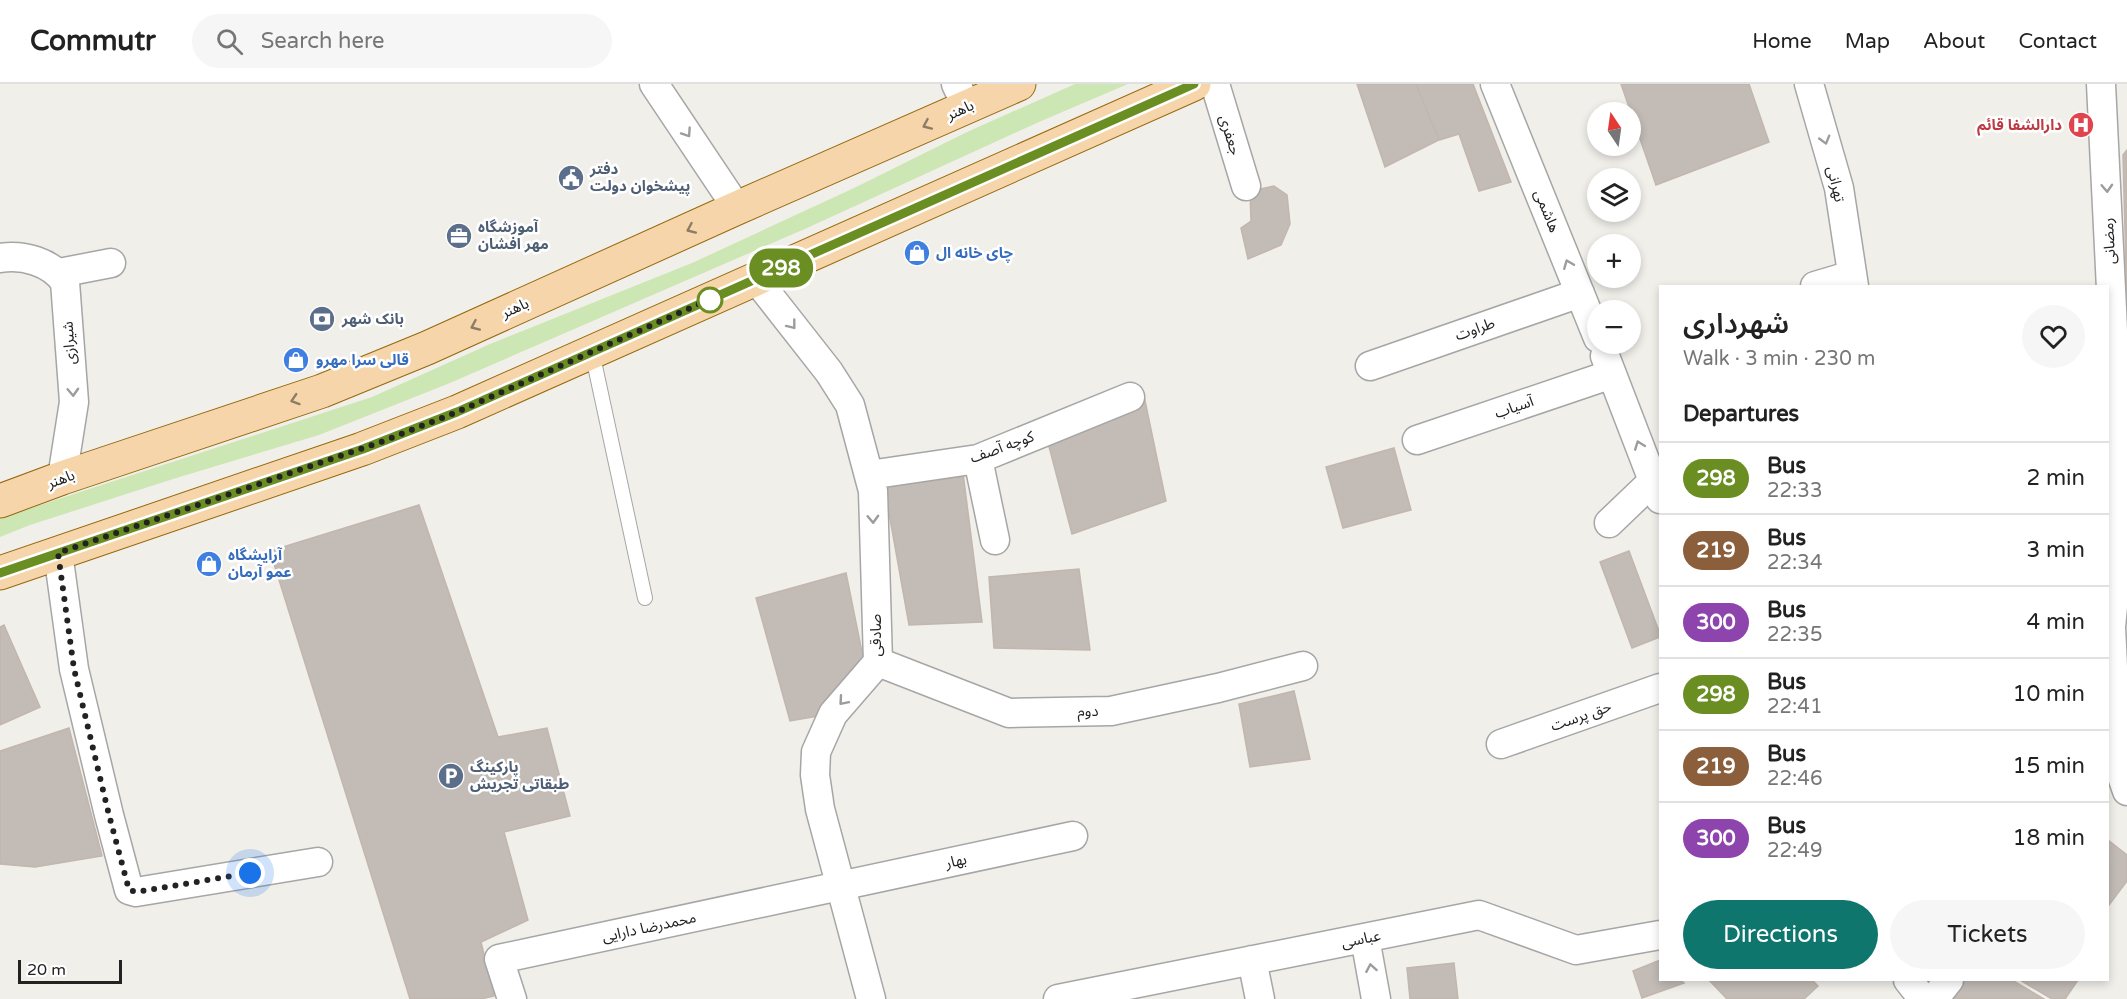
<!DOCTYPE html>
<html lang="en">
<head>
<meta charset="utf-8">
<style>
  :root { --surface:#fff; --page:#f6f6f6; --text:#222; --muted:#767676; --line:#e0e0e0; --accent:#0f766e }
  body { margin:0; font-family:"Varela Round","Noto Sans Arabic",sans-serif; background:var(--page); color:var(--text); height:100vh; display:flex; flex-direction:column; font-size:22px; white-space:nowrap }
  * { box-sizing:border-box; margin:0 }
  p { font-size:20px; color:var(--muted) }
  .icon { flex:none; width:33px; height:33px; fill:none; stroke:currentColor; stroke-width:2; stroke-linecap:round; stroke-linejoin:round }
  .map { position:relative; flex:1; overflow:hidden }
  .sheet { position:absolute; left:1659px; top:201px; width:450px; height:696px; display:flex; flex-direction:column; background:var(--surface); border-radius:0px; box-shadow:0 3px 9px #0003 }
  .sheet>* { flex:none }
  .badge { padding:0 12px; border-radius:20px; font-size:21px; line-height:39px }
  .needle { width:39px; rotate:347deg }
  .controls { position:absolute; left:1587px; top:18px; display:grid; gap:12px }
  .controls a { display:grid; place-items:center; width:54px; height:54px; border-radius:50%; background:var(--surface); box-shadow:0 3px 9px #0003; font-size:30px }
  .scale { position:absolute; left:18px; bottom:15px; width:104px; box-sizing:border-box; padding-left:6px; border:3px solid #222; border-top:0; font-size:16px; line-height:21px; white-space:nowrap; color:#222; -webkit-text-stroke:4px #fff; paint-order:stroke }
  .you { position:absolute; width:30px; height:30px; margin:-15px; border:4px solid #fff; border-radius:50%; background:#1a73e8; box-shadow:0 0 0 9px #1a73e833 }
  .map>.badge { position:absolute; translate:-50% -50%; box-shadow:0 0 0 3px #fff }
  h2 { padding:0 24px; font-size:22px; line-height:54px }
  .round { display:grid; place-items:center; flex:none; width:63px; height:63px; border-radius:32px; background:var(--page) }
  .head { display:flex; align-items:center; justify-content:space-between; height:102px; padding:0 24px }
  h1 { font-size:28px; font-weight:600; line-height:45px }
  .cta { display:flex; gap:12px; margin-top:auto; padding:12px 24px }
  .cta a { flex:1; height:69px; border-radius:36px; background:var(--accent); color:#fff; font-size:24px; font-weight:600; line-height:69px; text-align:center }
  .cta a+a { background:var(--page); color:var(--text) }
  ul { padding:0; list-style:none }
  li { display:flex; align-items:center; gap:18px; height:72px; padding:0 24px; border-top:2px solid var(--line) }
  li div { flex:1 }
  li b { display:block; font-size:22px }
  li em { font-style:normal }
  li .badge { min-width:66px; font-weight:700; text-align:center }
  header { display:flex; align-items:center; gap:36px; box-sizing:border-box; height:84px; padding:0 30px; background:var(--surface); border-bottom:2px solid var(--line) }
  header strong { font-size:28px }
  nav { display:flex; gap:33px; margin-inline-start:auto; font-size:21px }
  .search { width:420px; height:54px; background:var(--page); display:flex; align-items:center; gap:15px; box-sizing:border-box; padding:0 21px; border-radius:33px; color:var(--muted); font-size:22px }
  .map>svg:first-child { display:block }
  .grass { fill:#cde7b4 }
  .building { fill:#c2bbb6; stroke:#c2b6ad; stroke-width:1.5 }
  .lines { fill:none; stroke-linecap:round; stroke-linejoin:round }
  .lane-casing { stroke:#a6a6a6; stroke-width:16 }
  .street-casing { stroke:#a6a6a6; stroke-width:31 }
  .primary-casing { stroke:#95680b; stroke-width:35 }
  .lane { stroke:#fff; stroke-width:14 }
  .street { stroke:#fff; stroke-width:28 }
  .primary { stroke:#f6d5aa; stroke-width:33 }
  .oneway { stroke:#8c7c66 }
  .oneway2 { stroke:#9c9c9c }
  .line-casing { stroke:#fff; stroke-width:14 }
  .line { stroke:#6b8e23; stroke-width:9 }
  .walk { stroke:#222; stroke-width:6; stroke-dasharray:0 10.8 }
  .stop-dot { fill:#fff; stroke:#6b8e23; stroke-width:3 }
  .labels { text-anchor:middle; stroke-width:5; stroke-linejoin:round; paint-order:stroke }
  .street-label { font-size:15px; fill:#222; stroke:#fff }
  .health-label { font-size:15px; font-weight:bold; fill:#be3a42; stroke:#fff; text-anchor:end }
  .service-label { font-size:15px; font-weight:bold; fill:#4e5e75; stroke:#fff; text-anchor:start }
  .shop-label { font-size:15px; font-weight:bold; fill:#366cbe; stroke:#fff; text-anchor:start }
</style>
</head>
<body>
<header>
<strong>Commutr</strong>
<div class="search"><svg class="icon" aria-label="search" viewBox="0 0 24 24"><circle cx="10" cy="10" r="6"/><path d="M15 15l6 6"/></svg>Search here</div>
<nav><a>Home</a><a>Map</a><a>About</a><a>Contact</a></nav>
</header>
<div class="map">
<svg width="2127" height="915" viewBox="0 0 2127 915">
  <rect width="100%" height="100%" fill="#f1efea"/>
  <!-- grass -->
  <path class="grass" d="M1075,0H1128L1039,38L807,144L450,299L319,351L173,395L30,441L0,453V434L372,313L490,260L692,179L854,104L967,48Z"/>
  <!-- building -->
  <path class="building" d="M1357,0H1416L1439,56L1385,83Z
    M1416,0H1473L1511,98L1479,107L1459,50L1439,56Z
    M1621,0H1749L1769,58L1656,101Z
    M2127,66V221L2123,71Z
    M1274,102L1287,111L1290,140L1281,161L1248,175L1241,144L1251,137L1250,107Z
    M1144,312L1166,417L1072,450L1047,355Z
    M1394,364L1411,426L1343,444L1326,383Z
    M963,389L982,538L909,541L884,401Z
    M419,421L498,653L547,644L570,732L504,748L528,836L481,858L494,912L481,915H410L270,467Z
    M1629,467L1660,550V553L1632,564L1600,478Z
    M1079,485L1090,566L994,564L989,493Z
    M846,489L863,573L818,632L790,637L756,514Z
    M4,541L40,623L0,641V543Z
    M1294,607L1310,675L1250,683L1239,620Z
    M69,644L102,772L35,783L0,780V667Z
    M2108,756L2127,771V797L2109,821Z
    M1660,876V896H1680L1684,899L1642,914L1633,887Z
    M1454,879L1458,915H1410L1407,884Z
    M1709,896H1812L1818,902L1804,915H1727Z
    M1966,896H2012L2044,915H1954Z
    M2020,896H2078L2065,915H2052Z"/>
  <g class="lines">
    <!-- lane casing -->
    <g class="lane-casing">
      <path id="lane" d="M592,268L645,514"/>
    </g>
    <!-- street casing -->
    <g class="street-casing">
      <path id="street" d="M654,0L737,124
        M956,0L967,23
        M1215,0L1246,102
        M1495,0L1598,254
        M1809,0L1839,104L1854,202
        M2101,0L2122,431L2111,543L2118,681L2127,707
        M0,174C23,170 51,178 65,198L74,318L62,394
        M59,189L111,179
        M756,195L829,288L850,321L873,407L878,578L833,630L816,668L815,691L820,725L871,915
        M1815,202L1852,191
        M1605,272L1660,415
        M1370,282L1580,209
        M1417,356L1612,290
        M978,375L995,456
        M869,391L978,375L1130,313
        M1609,439L1653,397L1660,393
        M58,469L74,585L109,731L129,806L136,808L318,778
        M878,578L1009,629L1111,627L1218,604L1303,582
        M1501,660L1660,604
        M1365,854L1376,915
        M1252,876L1260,915
        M1908,896L1923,915
        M512,915L499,875L1073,752
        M1058,915L1479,831L1576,866L1660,851
        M1934,915L1949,896"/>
    </g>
    <!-- primary casing -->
    <g class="primary-casing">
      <path id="primary" d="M0,417L62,394L322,307L427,264L737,124L1019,0
        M0,489L362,365L457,328L1194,0"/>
    </g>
    <!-- lane -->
    <use href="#lane" class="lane"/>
    <!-- street -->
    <use href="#street" class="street"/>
    <!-- primary -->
    <use href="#primary" class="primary"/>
  </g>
  <!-- one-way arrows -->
  <defs><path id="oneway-chevron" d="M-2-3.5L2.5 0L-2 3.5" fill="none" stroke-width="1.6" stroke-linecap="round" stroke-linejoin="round" transform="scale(1.5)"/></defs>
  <g class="oneway">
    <use href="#oneway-chevron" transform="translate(927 41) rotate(156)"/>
    <use href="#oneway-chevron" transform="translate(691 145) rotate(156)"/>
    <use href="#oneway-chevron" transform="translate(475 242) rotate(156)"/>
    <use href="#oneway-chevron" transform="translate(295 316) rotate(162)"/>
  </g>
  <g class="oneway2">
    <use href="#oneway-chevron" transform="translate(687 49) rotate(56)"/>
    <use href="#oneway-chevron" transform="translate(1825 56) rotate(74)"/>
    <use href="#oneway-chevron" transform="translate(2107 104) rotate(87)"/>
    <use href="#oneway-chevron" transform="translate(1568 180) rotate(-112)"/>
    <use href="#oneway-chevron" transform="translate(792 241) rotate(52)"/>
    <use href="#oneway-chevron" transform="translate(73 308) rotate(87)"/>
    <use href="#oneway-chevron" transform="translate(1639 361) rotate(-111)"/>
    <use href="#oneway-chevron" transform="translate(873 435) rotate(88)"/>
    <use href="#oneway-chevron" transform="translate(843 617) rotate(131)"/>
    <use href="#oneway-chevron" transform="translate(1371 884) rotate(-100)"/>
  </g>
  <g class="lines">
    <!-- line casing -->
    <g class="line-casing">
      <path id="line" d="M0,489L363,365L457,328L1194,0"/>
    </g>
    <!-- line -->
    <use href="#line" class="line"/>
    <!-- walk -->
    <path class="walk" d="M250,789L136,808L129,806L109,731L74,585L58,469L381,358L457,328L715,213L710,216"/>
  </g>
  <!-- icons -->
  <defs>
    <g id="hospital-disc" transform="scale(1.35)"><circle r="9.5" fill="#e0444e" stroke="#fff"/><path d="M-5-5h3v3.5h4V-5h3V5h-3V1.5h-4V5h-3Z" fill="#fff"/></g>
    <g id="civic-disc" transform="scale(1.35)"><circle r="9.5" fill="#5c6f8a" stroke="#fff"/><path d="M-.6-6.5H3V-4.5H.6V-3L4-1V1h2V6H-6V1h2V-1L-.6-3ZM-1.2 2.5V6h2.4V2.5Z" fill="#fff"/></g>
    <g id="office-disc" transform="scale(1.35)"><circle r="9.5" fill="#5c6f8a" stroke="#fff"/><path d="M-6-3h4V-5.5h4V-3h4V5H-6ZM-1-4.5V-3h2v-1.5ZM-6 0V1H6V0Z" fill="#fff"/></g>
    <g id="shop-disc" transform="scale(1.35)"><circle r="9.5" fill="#3f7fe0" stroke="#fff"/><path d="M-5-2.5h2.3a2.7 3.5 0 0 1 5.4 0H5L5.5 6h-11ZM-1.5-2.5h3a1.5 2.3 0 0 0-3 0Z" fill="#fff"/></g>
    <g id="bank-disc" transform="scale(1.35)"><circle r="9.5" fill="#5c6f8a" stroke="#fff"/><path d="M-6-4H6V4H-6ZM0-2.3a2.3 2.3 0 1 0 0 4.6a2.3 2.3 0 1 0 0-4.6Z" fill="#fff"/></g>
    <g id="parking-disc" transform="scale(1.35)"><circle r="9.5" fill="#5c6f8a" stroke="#fff"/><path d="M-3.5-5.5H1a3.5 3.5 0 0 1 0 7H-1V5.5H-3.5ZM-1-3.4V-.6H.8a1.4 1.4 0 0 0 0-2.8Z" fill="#fff"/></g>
  </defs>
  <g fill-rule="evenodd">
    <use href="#hospital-disc" x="2081" y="41"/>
    <use href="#civic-disc" x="571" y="94"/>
    <use href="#office-disc" x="459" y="152"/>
    <use href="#shop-disc" x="917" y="169"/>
    <use href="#bank-disc" x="322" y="235"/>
    <use href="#shop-disc" x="296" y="276"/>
    <use href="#shop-disc" x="209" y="480"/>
    <use href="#parking-disc" x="451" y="692"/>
  </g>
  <!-- markers -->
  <circle class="stop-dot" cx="710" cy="216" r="12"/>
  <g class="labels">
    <!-- street labels -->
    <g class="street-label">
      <text transform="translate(960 26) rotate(-24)" y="5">باهنر</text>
      <text transform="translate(1230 51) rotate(73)" y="5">جعفری</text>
      <text transform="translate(1836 100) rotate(77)" y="5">تهرانی</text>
      <text transform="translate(1547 127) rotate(68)" y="5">هاشمی</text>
      <text transform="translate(2109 157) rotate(-93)" y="5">رمضانی</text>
      <text transform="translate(515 224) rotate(-24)" y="5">باهنر</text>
      <text transform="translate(1475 245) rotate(-19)" y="5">طراوت</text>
      <text transform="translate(69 259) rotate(-94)" y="5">شیرازی</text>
      <text transform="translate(1514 323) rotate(-19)" y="5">آسیاب</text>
      <text transform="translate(1002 363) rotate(-20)" y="5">کوچه آصف</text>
      <text transform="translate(61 395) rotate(-20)" y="5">باهنر</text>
      <text transform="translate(876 551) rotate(-90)" y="5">صادقی</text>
      <text transform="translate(1088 627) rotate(-1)" y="5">دوم</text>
      <text transform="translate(1581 632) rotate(-19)" y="5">حق پرست</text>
      <text transform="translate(956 777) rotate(-12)" y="5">بهار</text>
      <text transform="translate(649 843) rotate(-12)" y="5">محمدرضا دارایی</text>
      <text transform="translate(1361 855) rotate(-11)" y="5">عباسی</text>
    </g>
    <!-- health labels -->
    <g class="health-label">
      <text x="2062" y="46">دارالشفا قائم</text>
    </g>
    <!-- service labels -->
    <g class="service-label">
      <text x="590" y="90">دفتر<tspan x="590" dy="17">پیشخوان دولت</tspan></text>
      <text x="478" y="148">آموزشگاه<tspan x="478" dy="17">مهر افشان</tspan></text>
      <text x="342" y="240">بانک شهر</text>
      <text x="470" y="688">پارکینگ<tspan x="470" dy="17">طبقاتی تجریش</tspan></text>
    </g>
    <!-- shop labels -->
    <g class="shop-label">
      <text x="936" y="174">چای خانه ال</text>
      <text x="316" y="281">قالی سرا مهرو</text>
      <text x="228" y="476">آرایشگاه<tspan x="228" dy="17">عمو آرمان</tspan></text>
    </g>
  </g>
</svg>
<div class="controls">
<a><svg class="needle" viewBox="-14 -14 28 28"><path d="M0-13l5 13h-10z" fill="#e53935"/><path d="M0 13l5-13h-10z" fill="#767676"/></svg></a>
<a><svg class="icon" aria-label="layers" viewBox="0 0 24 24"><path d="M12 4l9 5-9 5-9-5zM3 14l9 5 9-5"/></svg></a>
<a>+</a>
<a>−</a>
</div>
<div class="scale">20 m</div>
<div class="you" style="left:250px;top:789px"></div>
<b class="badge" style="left:781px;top:184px;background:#6b8e23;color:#fff">298</b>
<section class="sheet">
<div class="head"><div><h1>شهرداری</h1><p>Walk · 3 min · 230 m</p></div><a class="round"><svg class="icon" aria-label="heart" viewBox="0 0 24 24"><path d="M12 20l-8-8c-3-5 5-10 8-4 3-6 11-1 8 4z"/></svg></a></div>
<h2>Departures</h2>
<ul>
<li><span class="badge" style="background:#6b8e23;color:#fff">298</span><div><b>Bus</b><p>22:33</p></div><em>2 min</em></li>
<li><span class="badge" style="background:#8b5e3c;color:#fff">219</span><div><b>Bus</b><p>22:34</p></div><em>3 min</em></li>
<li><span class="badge" style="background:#8e44ad;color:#fff">300</span><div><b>Bus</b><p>22:35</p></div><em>4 min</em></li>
<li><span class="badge" style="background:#6b8e23;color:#fff">298</span><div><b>Bus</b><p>22:41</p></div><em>10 min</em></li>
<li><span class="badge" style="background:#8b5e3c;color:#fff">219</span><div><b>Bus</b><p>22:46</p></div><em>15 min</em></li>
<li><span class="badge" style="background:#8e44ad;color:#fff">300</span><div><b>Bus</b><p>22:49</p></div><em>18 min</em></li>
</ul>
<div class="cta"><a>Directions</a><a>Tickets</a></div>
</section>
</div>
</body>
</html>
